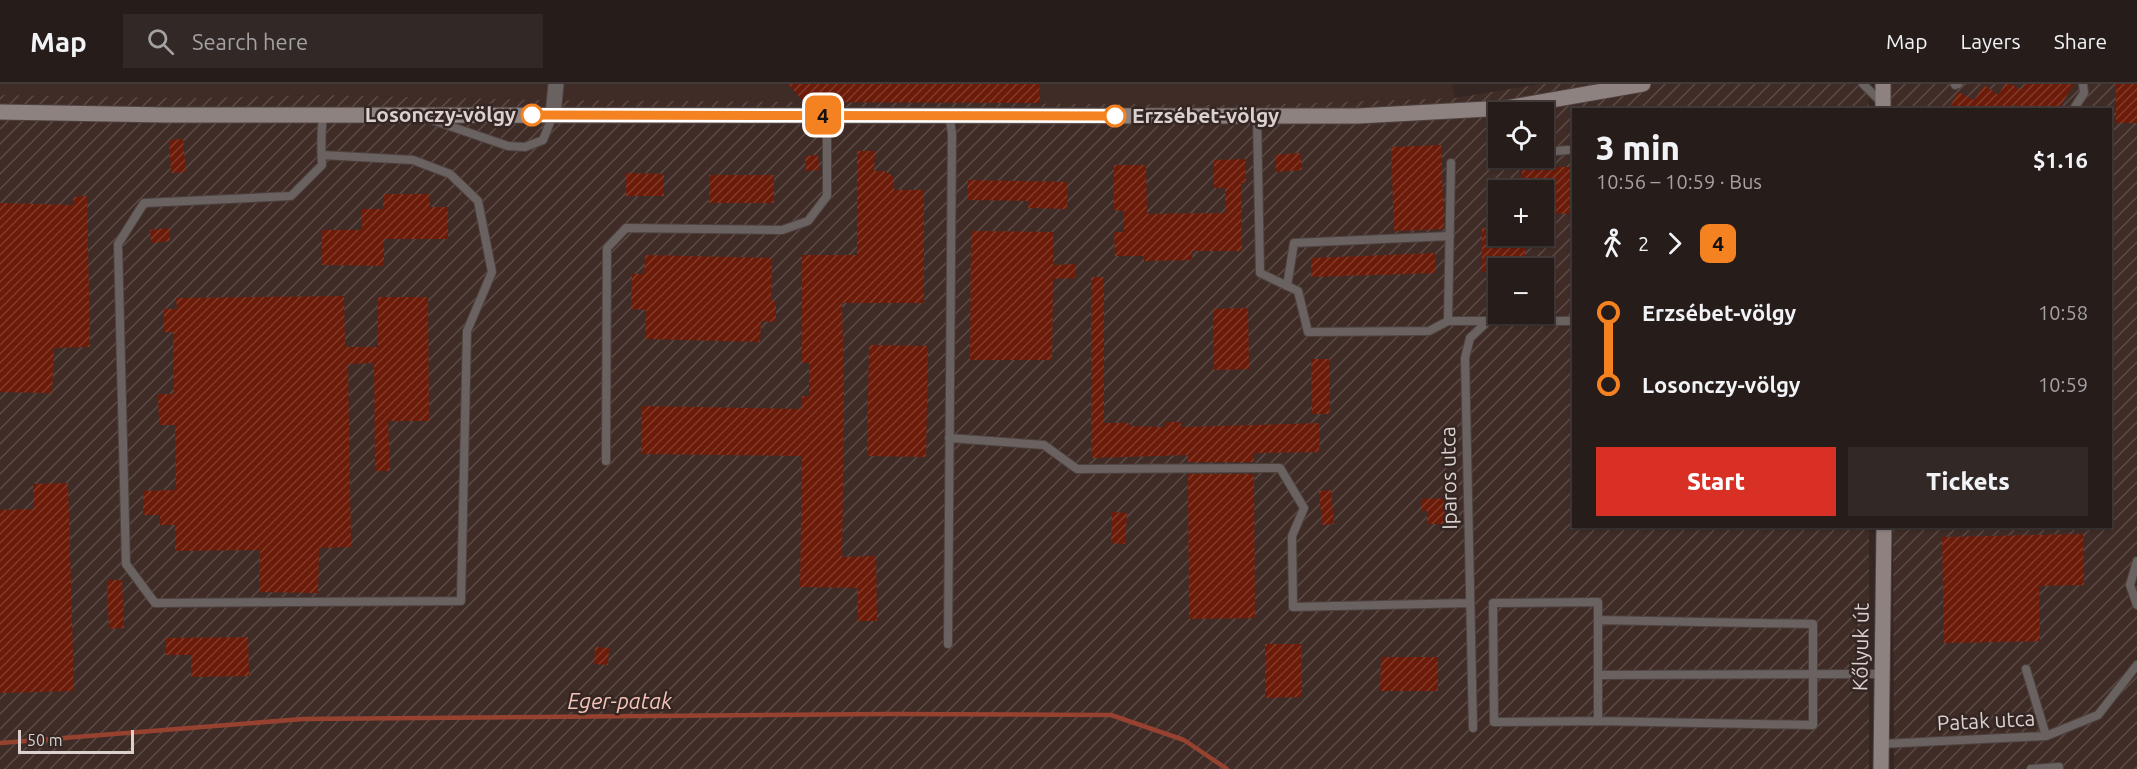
<!DOCTYPE html>
<html lang="en">
<head>
<meta charset="utf-8">
<style>
  :root { --surface:#261c1a; --page:#322927; --text:#f1f3f6; --muted:#a4a1a2; --line:#423a39; --accent:#d93025 }
  body { margin:0; font-family:Ubuntu,sans-serif; background:var(--page); color:var(--text); height:100vh; display:flex; flex-direction:column; font-size:22px; white-space:nowrap }
  * { box-sizing:border-box; margin:0 }
  p { font-size:20px; color:var(--muted) }
  .icon { flex:none; width:33px; height:33px; fill:none; stroke:currentColor; stroke-width:2; stroke-linecap:round; stroke-linejoin:round }
  .map { position:relative; flex:1; overflow:hidden }
  .details { position:absolute; left:1572px; top:24px; width:540px; height:420px; display:flex; flex-direction:column; background:var(--surface); border-radius:0px; box-shadow:0 2px 4px #0004,0 0 0 2px var(--line) }
  .details>* { flex:none }
  .badge { padding:0 12px; border-radius:9px; font-size:21px; line-height:39px }
  .tools { position:absolute; left:1488px; top:18px; display:grid; gap:12px }
  .tools a { display:grid; place-items:center; width:66px; height:66px; border-radius:0px; background:var(--surface); box-shadow:0 2px 4px #0004,0 0 0 2px var(--line); font-size:30px }
  .scale { position:absolute; left:18px; bottom:15px; width:116px; box-sizing:border-box; padding-left:6px; border:3px solid #dbd2d0; border-top:0; font-size:16px; line-height:21px; white-space:nowrap; color:#dbd2d0; -webkit-text-stroke:4px #332623; paint-order:stroke }
  .map>.badge { position:absolute; translate:-50% -50%; box-shadow:0 0 0 3px #fff }
  .legs { display:flex; align-items:center; gap:9px; height:66px; padding:0 24px; font-size:20px }
  .legs p { margin-inline-start:auto }
  .summary { display:flex; align-items:center; justify-content:space-between; height:102px; padding:0 24px }
  h1 { font-size:33px; font-weight:800; line-height:45px }
  .button { display:flex; gap:12px; margin-top:auto; padding:12px 24px }
  .button a { flex:1; height:69px; border-radius:0px; background:var(--accent); color:#fff; font-size:24px; font-weight:800; line-height:69px; text-align:center }
  .button a+a { background:var(--page); color:var(--text) }
  ul { padding:0 24px; list-style:none }
  li { display:flex; align-items:center; gap:21px; height:72px; font-size:22px }
  li i { display:grid; place-items:center; width:9px; height:100%; margin:0 8px; background:currentColor }
  li i::after { content:''; width:15px; height:15px; margin:-8px; border:4px solid; border-radius:50%; background:var(--surface) }
  li p { margin-inline-start:auto }
  li:first-child i { background:linear-gradient(#0000 50%,currentColor 0) }
  li:last-child i { background:linear-gradient(currentColor 50%,#0000 0) }
  header { display:flex; align-items:center; gap:36px; box-sizing:border-box; height:84px; padding:0 30px; background:var(--surface); border-bottom:2px solid var(--line) }
  header strong { font-size:28px }
  nav { display:flex; gap:33px; margin-inline-start:auto; font-size:21px }
  .search { width:420px; height:54px; background:var(--page); display:flex; align-items:center; gap:15px; box-sizing:border-box; padding:0 21px; border-radius:0px; color:var(--muted); font-size:22px }
  .map>svg:first-child { display:block }
  .built { fill:#402c27 }
  .industrial { fill:url(#industrial-furrows); fill-rule:evenodd }
  .lines { fill:none; stroke-linecap:round; stroke-linejoin:round }
  .stream { stroke:#974230; stroke-width:4.5 }
  .building { fill:url(#building-hatch) }
  .service-casing { stroke:#4e423f; stroke-width:10 }
  .minor-casing { stroke:#4e423f; stroke-width:17 }
  .secondary-casing { stroke:#4e423f; stroke-width:17 }
  .service { stroke:#696261; stroke-width:8 }
  .minor { stroke:#696261; stroke-width:15 }
  .secondary { stroke:#8d8280; stroke-width:15 }
  .line-1-casing { stroke:#fff; stroke-width:14 }
  .line-1 { stroke:#f58220; stroke-width:9 }
  .stop-1-dot { fill:#fff; stroke:#f58220; stroke-width:3 }
  .labels { text-anchor:middle; stroke-width:5; stroke-linejoin:round; paint-order:stroke }
  .stop-label { font-size:21px; font-weight:bold; fill:#dbd2d0; stroke:#332623; text-anchor:end }
  .street-label { font-size:21px; fill:#dbd2d0; stroke:#332623 }
  .water-label { font-size:22px; font-style:italic; fill:#f5c3b8; stroke:#332623 }
</style>
</head>
<body>
<header>
<strong>Map</strong>
<div class="search"><svg class="icon" aria-label="search" viewBox="0 0 24 24"><circle cx="10" cy="10" r="6"/><path d="M15 15l6 6"/></svg>Search here</div>
<nav><a>Map</a><a>Layers</a><a>Share</a></nav>
</header>
<div class="map">
<svg width="2137" height="685" viewBox="0 0 2137 685">
  <defs>
    <pattern id="industrial-furrows" width="10" height="10" patternUnits="userSpaceOnUse" patternTransform="scale(1.5)"><rect width="10" height="10" fill="#402c27"/><path d="M-1 1l2-2M0 10L10 0M9 11l2-2" fill="none" stroke="#5b4a45"/></pattern>
    <pattern id="building-hatch" width="6" height="6" patternUnits="userSpaceOnUse" patternTransform="scale(1.5)"><rect width="6" height="6" fill="#6d1b09"/><path d="M-1 1l2-2M0 6l6-6M5 7l2-2" fill="none" stroke="#813b2c"/></pattern>
  </defs>
  <rect width="100%" height="100%" fill="#332623"/>
  <!-- built -->
  <path class="built" d="M0,0H1452L1455,14L1251,21L539,16L322,11L195,14L0,11Z"/>
  <!-- industrial -->
  <path class="industrial" d="M1540,0H1868L1869,25L1574,26V442L1869,443V685H0V11L195,14L322,11L539,16L1251,21L1455,14ZM1498,28H1544V74H1498ZM1498,106H1544V152H1498ZM1498,184H1544V230H1498Z
    M1885,0H2137V685H1894L1893,443L2110,442V26L1891,25Z"/>
  <g class="lines">
    <!-- stream -->
    <path class="stream" d="M0,659L303,635L890,630L1111,631L1184,656L1227,685"/>
  </g>
  <!-- building -->
  <path class="building" d="M788,0H1039L1040,19L804,18Z
    M2005,0H2011L2021,6L2025,0H2074L2058,26H2041L2033,21L2030,26H2024L2015,20L2011,26H1948L1958,8L1974,16L1984,1L1998,11Z
    M2116,0H2137V39H2116Z
    M183,55L186,88L171,89L169,56Z
    M1441,61L1444,145L1394,147L1391,63Z
    M857,67H875L874,87H884L890,90L894,94V106H924V219H842L844,313L842,473L876,472L877,537H858V504L800,503L802,372L641,370L642,322L802,325V312H809V279H802V171H857Z
    M1300,69L1302,86L1276,88L1275,71Z
    M818,71L819,86L806,87L805,72Z
    M1245,75L1246,99H1241L1242,167H1192V176L1144,177V172H1115L1114,148H1124V127L1114,126V81H1146L1147,130L1225,129V104H1214V76Z
    M1522,83H1574V130L1544,129V106H1522Z
    M626,89L664,90V112H626Z
    M709,91H774V119H709Z
    M968,96L1068,98L1067,125L1028,124L1029,117L967,116Z
    M383,110H430V123H448V155H384V182L322,181V146H362V125H383Z
    M87,112L90,263L54,264L52,309L0,308V119L73,121V113Z
    M169,144L170,157L151,159L150,146Z
    M1482,144H1498V152H1525V184H1498V188H1482Z
    M971,147L1053,148V181L1075,180V194L1053,195L1052,276H970Z
    M1435,169L1436,189L1311,193V174Z
    M645,171L772,174L771,217H776V238L761,237L760,258L645,255L646,226L631,225L632,190H644Z
    M1091,193H1104V339H1130V342L1166,343V338H1181V343L1320,339L1319,368L1254,369V378H1188V371L1091,374Z
    M344,212L345,263H378V213H428L429,337H388L390,387H375L374,279L348,280L351,463L319,464L318,509L259,508L260,466L175,467V441H160V431H143V407L176,406L175,341H159L158,310H174L173,248H164V225H177L176,214Z
    M1248,224L1249,285L1214,286L1213,225Z
    M869,261L928,262L926,373L867,372Z
    M1311,275H1329L1330,330H1312Z
    M1188,390H1254L1255,534L1189,535Z
    M68,399L74,607L0,609V426L33,425V400Z
    M1331,406L1334,440L1322,441L1319,407Z
    M1451,414L1452,440H1427V427H1421V415Z
    M1112,428L1127,429L1125,460L1111,459Z
    M2083,450L2084,501L2039,502L2040,557L1944,559L1942,453Z
    M107,496H122L124,544L109,545Z
    M248,553L249,592L191,593V571H166V554Z
    M1265,560H1301L1302,613L1265,614Z
    M595,563L609,564L608,581L594,580Z
    M1381,573H1438V607H1380Z"/>
  <g class="lines">
    <!-- service casing -->
    <g class="service-casing">
      <path id="service" d="M1863,0L1883,20
        M1955,1L1958,0
        M2073,26L2084,9L2083,0
        M1257,32L1260,189L1298,207L1308,248L1429,247L1448,237H1574
        M432,36L508,62L525,63L543,56L553,31
        M1544,68L1568,66
        M322,71L413,76L450,90L478,117L492,188L467,247L461,517L155,519L126,480L118,160L144,119L291,112L322,81C321,64 321,48 323,31
        M1287,202L1294,159L1450,152
        M1448,237L1451,79
        M949,354L1044,361L1077,385L1280,384L1304,424L1292,452L1293,523L1469,519
        M606,377L607,164L626,144L782,146L808,137L827,112V31
        M2137,477L2130,501L2137,521
        M1598,536L1813,540V641L1598,637
        M948,560L952,49L949,31
        M2026,585L2046,652
        M1598,591V637L1494,638L1493,519L1598,518V591L1882,590
        M1473,644L1465,274L1470,254L1487,238
        M1881,660L2046,652L2098,631L2137,581
        M2031,685L2059,683V685"/>
    </g>
    <!-- minor casing -->
    <g class="minor-casing">
      <path id="minor" d="M553,31L556,0"/>
    </g>
    <!-- secondary casing -->
    <g class="secondary-casing">
      <path id="secondary" d="M1883,0V26
        M0,28L166,31L1358,32L1506,24L1643,0
        M1881,685L1884,442"/>
    </g>
    <!-- service -->
    <use href="#service" class="service"/>
    <!-- minor -->
    <use href="#minor" class="minor"/>
    <!-- secondary -->
    <use href="#secondary" class="secondary"/>
  </g>
  <g class="lines">
    <!-- line-1 casing -->
    <g class="line-1-casing">
      <path id="line-1" d="M532,31L1115,32"/>
    </g>
    <!-- line-1 -->
    <use href="#line-1" class="line-1"/>
  </g>
  <!-- markers -->
  <g class="stop-1-dot">
    <circle cx="532" cy="31" r="10"/>
    <circle cx="1115" cy="32" r="10"/>
  </g>
  <g class="labels">
    <!-- stop labels -->
    <g class="stop-label">
      <text x="516" y="38">Losonczy-völgy</text>
      <text x="1132" y="39" text-anchor="start">Erzsébet-völgy</text>
    </g>
    <!-- street labels -->
    <g class="street-label">
      <text transform="translate(1449 394) rotate(-91)" y="7">Iparos utca</text>
      <text transform="translate(1861 563) rotate(-89)" y="7">Kőlyuk út</text>
      <text transform="translate(1986 637) rotate(-3)" y="7">Patak utca</text>
    </g>
    <!-- water labels -->
    <g class="water-label">
      <text x="620" y="625">Eger-patak</text>
    </g>
  </g>
</svg>
<div class="tools">
<a><svg class="icon" aria-label="locate" viewBox="0 0 24 24"><circle cx="12" cy="12" r="6"/><path d="M12 2v4M12 18v4M2 12h4M18 12h4"/></svg></a>
<a>+</a>
<a>−</a>
</div>
<div class="scale">50 m</div>
<b class="badge" style="left:823px;top:31px;background:#f58220;color:#111">4</b>
<section class="details">
<div class="summary"><div><h1>3 min</h1><p>10:56 – 10:59 · Bus</p></div><b>$1.16</b></div>
<div class="legs"><svg class="icon" aria-label="walk" viewBox="0 0 24 24"><circle cx="13" cy="4" r="2"/><path d="M13 8l-2 6 4 7M11 14l-3 7M7 12l3-4h3l4 4"/></svg>2<svg class="icon" aria-label="forward" viewBox="0 0 24 24"><path d="M9 5l7 7-7 7"/></svg><b class="badge" style="background:#f58220;color:#111">4</b></div>
<ul>
<li><i style="color:#f58220"></i><b>Erzsébet-völgy</b><p>10:58</p></li>
<li><i style="color:#f58220"></i><b>Losonczy-völgy</b><p>10:59</p></li>
</ul>
<div class="button"><a>Start</a><a>Tickets</a></div>
</section>
</div>
</body>
</html>
